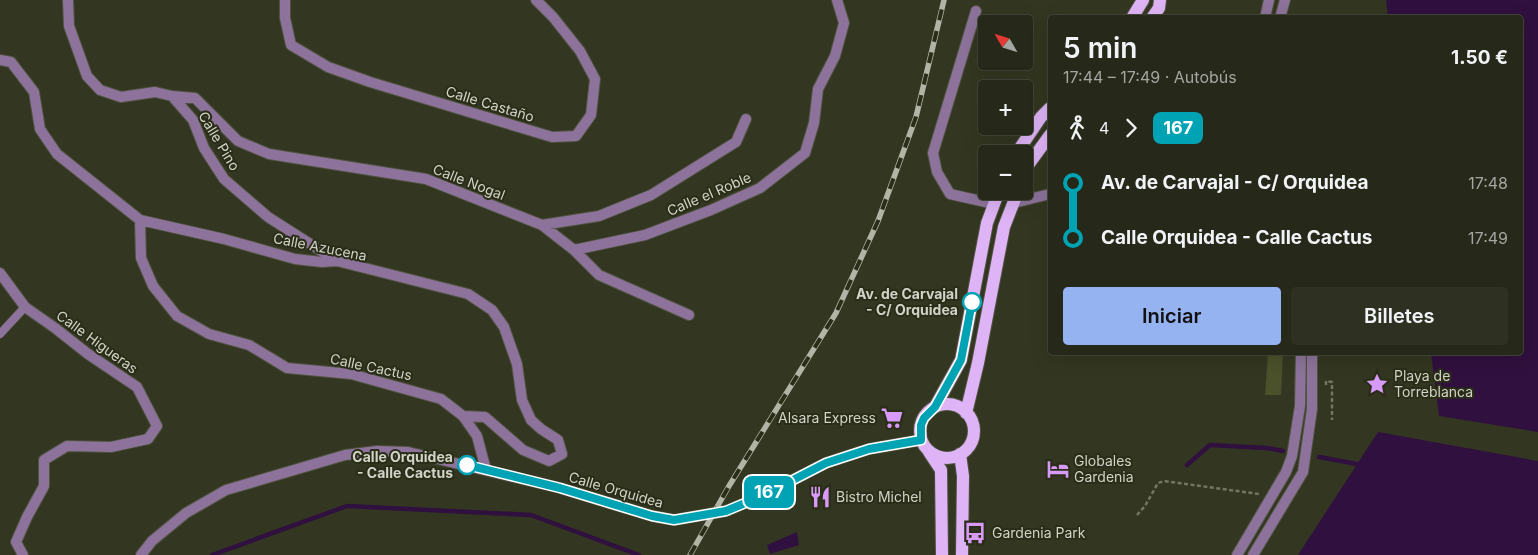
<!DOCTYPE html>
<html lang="es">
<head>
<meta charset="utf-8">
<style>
  :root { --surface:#262919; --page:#2e3122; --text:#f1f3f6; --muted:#a4a6a2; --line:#424538; --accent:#95b2f1 }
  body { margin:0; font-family:Inter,sans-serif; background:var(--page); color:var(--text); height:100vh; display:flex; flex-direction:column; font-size:19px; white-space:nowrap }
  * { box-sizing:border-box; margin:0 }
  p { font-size:16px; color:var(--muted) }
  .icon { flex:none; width:28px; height:28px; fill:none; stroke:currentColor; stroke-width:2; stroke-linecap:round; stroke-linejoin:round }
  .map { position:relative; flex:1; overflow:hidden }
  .side { position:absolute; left:1048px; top:15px; width:475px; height:340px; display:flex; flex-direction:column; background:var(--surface); border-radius:5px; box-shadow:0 5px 20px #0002,0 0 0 1px var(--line) }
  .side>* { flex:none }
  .badge { padding:0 10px; border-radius:8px; font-size:18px; line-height:32px }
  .needle { width:32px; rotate:309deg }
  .controls { position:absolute; left:978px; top:15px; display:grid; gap:10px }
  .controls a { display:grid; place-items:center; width:55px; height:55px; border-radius:5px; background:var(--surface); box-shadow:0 5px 20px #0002,0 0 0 1px var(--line); font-size:25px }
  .map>.badge { position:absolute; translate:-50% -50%; box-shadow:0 0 0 2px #fff }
  .legs { display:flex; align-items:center; gap:8px; height:55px; padding:0 15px; font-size:16px }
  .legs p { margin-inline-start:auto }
  .summary { display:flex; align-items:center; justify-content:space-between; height:85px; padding:0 15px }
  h1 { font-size:28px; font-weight:600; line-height:38px }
  .action { display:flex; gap:10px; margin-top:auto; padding:10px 15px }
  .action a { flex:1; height:58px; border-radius:5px; background:var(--accent); color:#111; font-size:20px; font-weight:600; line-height:58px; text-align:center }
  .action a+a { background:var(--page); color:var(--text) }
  ul { padding:0 15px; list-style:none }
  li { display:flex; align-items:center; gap:18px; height:55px; font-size:19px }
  li i { display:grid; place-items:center; width:8px; height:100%; margin:0 6px; background:currentColor }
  li i::after { content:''; width:12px; height:12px; margin:-6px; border:4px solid; border-radius:50%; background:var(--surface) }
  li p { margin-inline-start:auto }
  li:first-child i { background:linear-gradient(#0000 50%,currentColor 0) }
  li:last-child i { background:linear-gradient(currentColor 50%,#0000 0) }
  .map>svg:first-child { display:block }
  .green { fill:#4b512b }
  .water { fill:#30103e }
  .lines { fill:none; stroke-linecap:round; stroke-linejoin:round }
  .stream { stroke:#30103e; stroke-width:4.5 }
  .lane-casing { stroke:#4f533f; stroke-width:9 }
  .street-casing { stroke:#4f533f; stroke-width:12 }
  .primary-casing { stroke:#4f533f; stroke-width:14 }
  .path { stroke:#727663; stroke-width:2.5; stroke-dasharray:4 2.5; stroke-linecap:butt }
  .lane { stroke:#8d739b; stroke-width:8 }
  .street { stroke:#8d739b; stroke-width:10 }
  .primary { stroke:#dfb4f6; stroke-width:12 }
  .rail-casing { stroke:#b2b5a6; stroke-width:5.5 }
  .rail { stroke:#2a2d18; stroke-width:4; stroke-dasharray:11; stroke-linecap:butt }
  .line-1-casing { stroke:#fff; stroke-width:11 }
  .line-1 { stroke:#00a3b4; stroke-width:8 }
  .stop-1-dot { fill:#fff; stroke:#00a3b4; stroke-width:2.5 }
  .labels { text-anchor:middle; stroke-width:4; stroke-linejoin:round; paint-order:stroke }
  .street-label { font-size:14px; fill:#d0d3c5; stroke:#2a2d18 }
  .stop-label { font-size:14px; font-weight:bold; fill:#d0d3c5; stroke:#2a2d18; text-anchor:end }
  .poi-label { font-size:14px; fill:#d0d3c5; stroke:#2a2d18; text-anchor:start }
</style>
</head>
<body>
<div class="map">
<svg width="1538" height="555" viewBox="0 0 1538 555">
  <rect width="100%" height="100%" fill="#333721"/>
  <!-- green -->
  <path class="green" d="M1268,353H1283L1281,395H1265Z"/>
  <!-- water -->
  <path class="water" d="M1386,0H1538V432L1439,416L1431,353L1520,352V18L1388,17Z
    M1378,432L1538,461V555H1298Z
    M797,532L799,545L770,554L767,545Z"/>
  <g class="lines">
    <!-- stream -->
    <path class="stream" d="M1319,457L1357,464
      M1187,465L1210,445L1267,448L1283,451
      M212,555L347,506L531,515L639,555"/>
    <!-- lane casing -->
    <g class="lane-casing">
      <path id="lane" d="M0,334L25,307"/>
    </g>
    <!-- street casing -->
    <g class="street-casing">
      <path id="street" d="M68,0L69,26L87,76L100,90L121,97L155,92L172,96L195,98L238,141L269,154L426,179L542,225L574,250L599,275L689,315
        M285,0V18L291,45L328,67L370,82L552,137L576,136L591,115L595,79L580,51L553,17L536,0
        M976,11L933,153L937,172L950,194L994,204
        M1265,18L1269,0
        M1280,18L1285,0
        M0,60L11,62L34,92L40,129L57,154L140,220L224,239L295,259L322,262L337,261L468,294L492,310L504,327L517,364L522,400L531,420L541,429L558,440L562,454L549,461L523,450L485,417L463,416
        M172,96L193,120L204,148L224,179L268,217L337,261
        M1013,203L1050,194
        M140,220L141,258L153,286L177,316L209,334L249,345L287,368L351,374L441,399L463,416L477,436L486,470
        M542,225L599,216L651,195L736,142L746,119
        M574,250L645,235L711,210L760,188L805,153L814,123L818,89L835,56L844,23L837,0
        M0,273L25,307L55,328L88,354L137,387L157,426L148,439L111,447L67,446L44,460V486L27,517L16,542L23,555
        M141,555L152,541L186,513L226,490L345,455L377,451L408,452L560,488L652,516L674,520L726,511L761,496L826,463L869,449L921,440
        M1237,555L1286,472L1292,456L1300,406L1301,352
        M1253,555L1303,472L1312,409V352"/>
    </g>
    <!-- primary casing -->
    <g class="primary-casing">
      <path id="primary" d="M1132,18L1143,0
        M1152,18L1159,8L1160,0
        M1016,154L1041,117L1050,108
        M1024,174L1026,168L1050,135
        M920 431a27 27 0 1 1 54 0a27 27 0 1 1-54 0Z
        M935,407L961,360L987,223L999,191
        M966,413L978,363L1004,227L1018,191
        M929,452L941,470L942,555
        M960,454L963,476L962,555"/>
    </g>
    <!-- path -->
    <path class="path" d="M1326,385V381L1332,382V420
      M1137,515L1145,506L1158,483L1164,481L1259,494"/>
    <!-- lane -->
    <use href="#lane" class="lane"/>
    <!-- street -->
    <use href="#street" class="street"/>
    <!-- primary -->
    <use href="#primary" class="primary"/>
    <!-- rail casing -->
    <g class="rail-casing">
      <path id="rail" d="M690,555L729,486L836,313L878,221L916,117L944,0"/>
    </g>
    <!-- rail -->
    <use href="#rail" class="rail"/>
  </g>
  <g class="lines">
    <!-- line-1 casing -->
    <g class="line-1-casing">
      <path id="line-1" d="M467,465L560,488L652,516L674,520L726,511L762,496L826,463L869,449L921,440V425L924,418L935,407L961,360L972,302"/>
    </g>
    <!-- line-1 -->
    <use href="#line-1" class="line-1"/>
  </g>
  <!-- icons -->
  <defs>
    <g id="sight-bare" transform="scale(1.725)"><path d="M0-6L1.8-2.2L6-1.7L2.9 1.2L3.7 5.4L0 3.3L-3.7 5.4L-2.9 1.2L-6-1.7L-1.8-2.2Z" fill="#d89af8" stroke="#2a2d18" stroke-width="2.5" paint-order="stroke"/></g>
    <g id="supermarket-bare" transform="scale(1.725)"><path d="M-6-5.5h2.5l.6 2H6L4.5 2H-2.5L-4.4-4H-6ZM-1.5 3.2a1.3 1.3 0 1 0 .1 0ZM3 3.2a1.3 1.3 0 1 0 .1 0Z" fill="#d89af8" stroke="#2a2d18" stroke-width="2.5" paint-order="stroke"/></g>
    <g id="hotel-bare" transform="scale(1.725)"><path d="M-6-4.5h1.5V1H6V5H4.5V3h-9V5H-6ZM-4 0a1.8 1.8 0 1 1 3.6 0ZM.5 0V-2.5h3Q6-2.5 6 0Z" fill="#d89af8" stroke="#2a2d18" stroke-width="2.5" paint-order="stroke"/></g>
    <g id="restaurant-bare" transform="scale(1.725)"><path d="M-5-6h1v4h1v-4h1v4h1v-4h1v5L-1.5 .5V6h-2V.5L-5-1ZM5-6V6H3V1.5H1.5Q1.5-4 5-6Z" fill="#d89af8" stroke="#2a2d18" stroke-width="2.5" paint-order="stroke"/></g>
    <g id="bus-bare" transform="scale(1.725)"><path d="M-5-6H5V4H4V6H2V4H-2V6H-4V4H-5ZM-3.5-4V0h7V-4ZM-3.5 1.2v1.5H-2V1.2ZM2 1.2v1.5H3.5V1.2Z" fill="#d89af8" stroke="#2a2d18" stroke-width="2.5" paint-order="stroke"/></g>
  </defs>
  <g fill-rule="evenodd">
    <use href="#sight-bare" x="1377" y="384"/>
    <use href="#supermarket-bare" x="892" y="418"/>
    <use href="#hotel-bare" x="1058" y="469"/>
    <use href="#restaurant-bare" x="820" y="497"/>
    <use href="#bus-bare" x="975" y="533"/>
  </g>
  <!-- markers -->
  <g class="stop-1-dot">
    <circle cx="972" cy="302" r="9"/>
    <circle cx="467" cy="465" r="9"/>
  </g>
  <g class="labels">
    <!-- street labels -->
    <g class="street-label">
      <text transform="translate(490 104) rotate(17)" y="5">Calle Castaño</text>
      <text transform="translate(219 141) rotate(59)" y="5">Calle Pino</text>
      <text transform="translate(469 182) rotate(21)" y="5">Calle Nogal</text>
      <text transform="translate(709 194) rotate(-23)" y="5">Calle el Roble</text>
      <text transform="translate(320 247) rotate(11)" y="5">Calle Azucena</text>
      <text transform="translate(97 342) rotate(36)" y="5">Calle Higueras</text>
      <text transform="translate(371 367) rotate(12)" y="5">Calle Cactus</text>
      <text transform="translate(616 490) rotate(16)" y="5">Calle Orquidea</text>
    </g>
    <!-- stop labels -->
    <g class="stop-label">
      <text x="958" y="299">Av. de Carvajal<tspan x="958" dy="16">- C/ Orquidea</tspan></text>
      <text x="453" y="462">Calle Orquidea<tspan x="453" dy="16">- Calle Cactus</tspan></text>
    </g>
    <!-- poi labels -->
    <g class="poi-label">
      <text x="1394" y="381">Playa de<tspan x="1394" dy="16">Torreblanca</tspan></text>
      <text x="876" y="423" text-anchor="end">Alsara Express</text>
      <text x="1074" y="466">Globales<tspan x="1074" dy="16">Gardenia</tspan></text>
      <text x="836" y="502">Bistro Michel</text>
      <text x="992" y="538">Gardenia Park</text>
    </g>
  </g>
</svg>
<div class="controls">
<a><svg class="needle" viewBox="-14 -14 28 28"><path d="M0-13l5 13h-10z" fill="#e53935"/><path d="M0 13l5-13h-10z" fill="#a4a6a2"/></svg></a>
<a>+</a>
<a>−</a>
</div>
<b class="badge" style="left:769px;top:492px;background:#00a3b4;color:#fff">167</b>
<section class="side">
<div class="summary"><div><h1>5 min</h1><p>17:44 – 17:49 · Autobús</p></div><b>1.50 €</b></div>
<div class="legs"><svg class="icon" aria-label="walk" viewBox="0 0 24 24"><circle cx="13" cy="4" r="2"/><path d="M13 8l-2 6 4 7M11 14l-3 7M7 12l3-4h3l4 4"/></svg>4<svg class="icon" aria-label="forward" viewBox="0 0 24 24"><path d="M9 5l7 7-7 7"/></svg><b class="badge" style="background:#00a3b4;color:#fff">167</b></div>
<ul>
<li><i style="color:#00a3b4"></i><b>Av. de Carvajal - C/ Orquidea</b><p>17:48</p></li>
<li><i style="color:#00a3b4"></i><b>Calle Orquidea - Calle Cactus</b><p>17:49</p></li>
</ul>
<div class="action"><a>Iniciar</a><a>Billetes</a></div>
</section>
</div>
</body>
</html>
